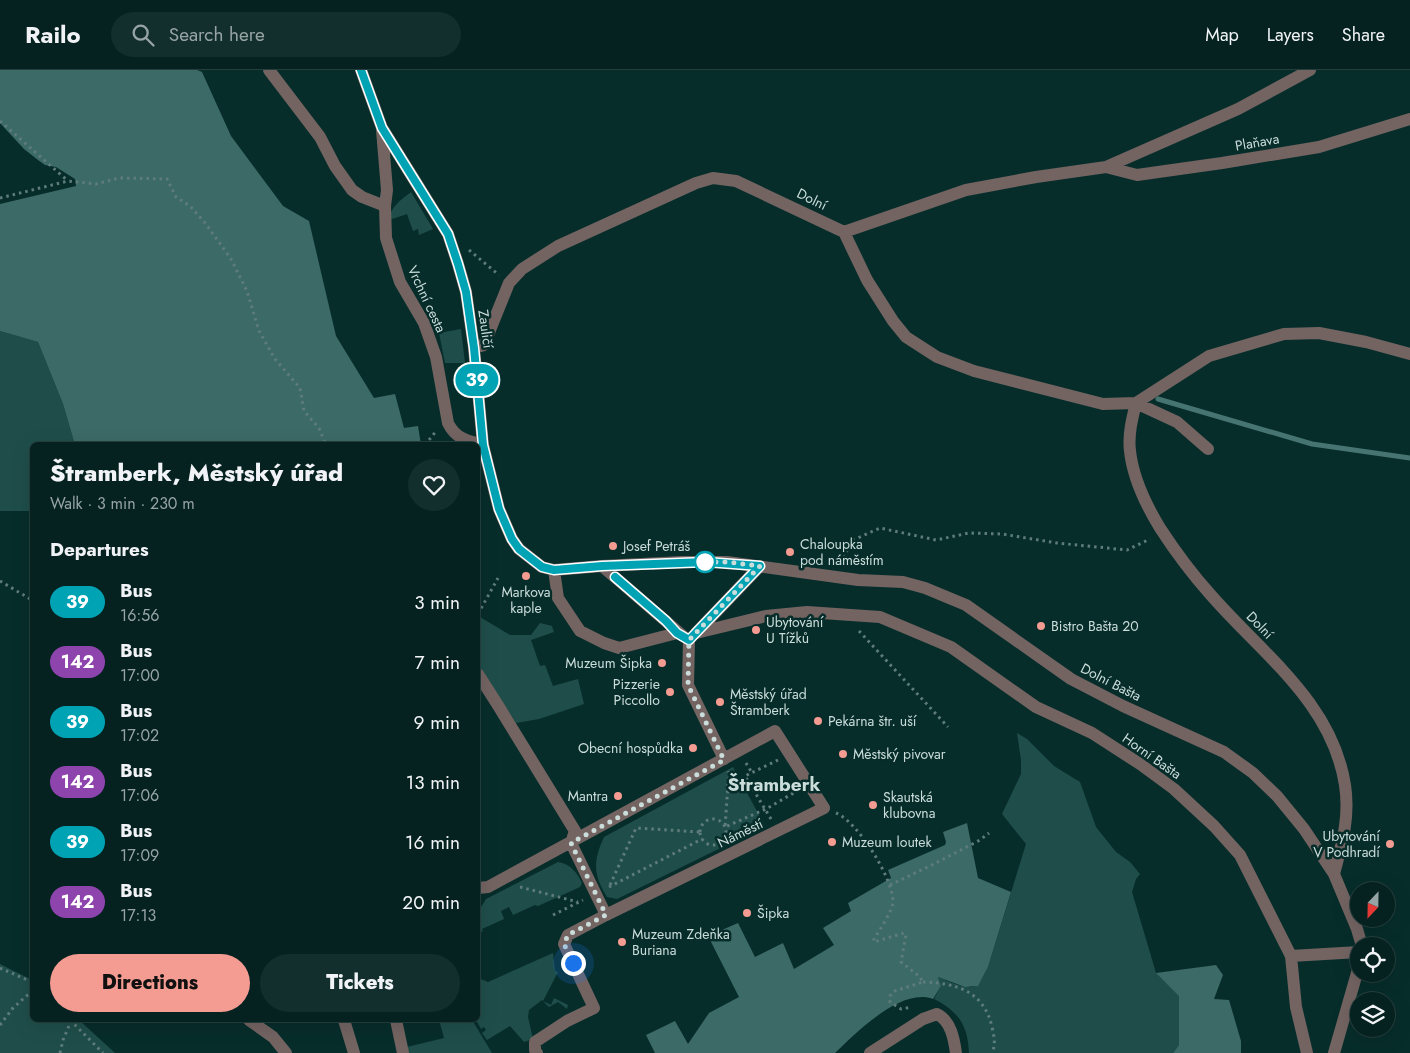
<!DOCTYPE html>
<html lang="en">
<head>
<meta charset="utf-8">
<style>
  :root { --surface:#052220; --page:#132f2d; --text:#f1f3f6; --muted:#97a4a5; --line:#263f3e; --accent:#f59c92 }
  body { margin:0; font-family:Jost,sans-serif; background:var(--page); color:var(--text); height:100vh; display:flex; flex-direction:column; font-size:19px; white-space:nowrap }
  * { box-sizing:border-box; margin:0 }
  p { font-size:16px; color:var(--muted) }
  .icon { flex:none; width:28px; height:28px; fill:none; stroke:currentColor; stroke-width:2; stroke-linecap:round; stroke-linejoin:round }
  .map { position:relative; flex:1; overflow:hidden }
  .sheet { position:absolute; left:30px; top:372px; width:450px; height:580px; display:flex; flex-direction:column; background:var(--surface); border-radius:8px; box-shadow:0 5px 20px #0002,0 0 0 1px var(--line) }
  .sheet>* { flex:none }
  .badge { padding:0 10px; border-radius:16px; font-size:18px; line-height:32px }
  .needle { width:32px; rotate:202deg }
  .controls { position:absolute; left:1350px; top:812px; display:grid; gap:10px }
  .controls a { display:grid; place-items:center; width:45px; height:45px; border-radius:50%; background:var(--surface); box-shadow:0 5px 20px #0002,0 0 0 1px var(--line); font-size:25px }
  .you { position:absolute; width:25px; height:25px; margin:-12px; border:4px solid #fff; border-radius:50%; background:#1a73e8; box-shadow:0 0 0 8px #1a73e833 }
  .map>.badge { position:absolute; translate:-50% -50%; box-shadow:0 0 0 2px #fff }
  h2 { padding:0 20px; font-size:19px; line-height:45px }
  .round { display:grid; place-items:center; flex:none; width:52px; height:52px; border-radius:26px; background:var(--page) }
  .head { display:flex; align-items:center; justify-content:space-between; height:85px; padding:0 20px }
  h1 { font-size:24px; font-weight:800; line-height:38px }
  .cta { display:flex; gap:10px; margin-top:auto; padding:10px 20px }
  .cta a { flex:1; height:58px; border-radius:30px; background:var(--accent); color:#111; font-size:20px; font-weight:800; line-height:58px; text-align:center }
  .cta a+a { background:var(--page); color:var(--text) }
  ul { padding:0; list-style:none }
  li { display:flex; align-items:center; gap:15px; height:60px; padding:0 20px }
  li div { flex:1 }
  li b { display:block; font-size:19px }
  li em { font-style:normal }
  li .badge { min-width:55px; font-weight:700; text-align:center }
  header { display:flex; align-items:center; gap:30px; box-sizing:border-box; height:70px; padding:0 25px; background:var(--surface); border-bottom:1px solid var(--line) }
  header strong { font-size:24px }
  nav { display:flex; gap:28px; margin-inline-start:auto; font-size:18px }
  .search { width:350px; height:45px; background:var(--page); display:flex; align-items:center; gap:12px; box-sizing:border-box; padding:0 18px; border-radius:28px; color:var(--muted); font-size:19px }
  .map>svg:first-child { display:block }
  .green { fill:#1f4e4a }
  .forest { fill:#3c6a66 }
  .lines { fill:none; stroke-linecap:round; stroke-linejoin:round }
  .stream { stroke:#467470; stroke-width:5 }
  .path { stroke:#5e7c7a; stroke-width:3; stroke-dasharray:2.5 4; stroke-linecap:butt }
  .minor { stroke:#736462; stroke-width:12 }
  .line-casing { stroke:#fff; stroke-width:11 }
  .line { stroke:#00a3b4; stroke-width:8 }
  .walk { stroke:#cadddb; stroke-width:5; stroke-dasharray:0 9 }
  .poi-dot { fill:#f59c92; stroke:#072d2b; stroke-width:2 }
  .stop-dot { fill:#fff; stroke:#00a3b4; stroke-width:2.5 }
  .labels { text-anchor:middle; stroke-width:5; stroke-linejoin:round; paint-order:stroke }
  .street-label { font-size:14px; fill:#cadddb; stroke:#072d2b }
  .poi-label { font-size:14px; fill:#cadddb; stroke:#072d2b; text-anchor:start }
  .district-label { font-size:19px; font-weight:bold; fill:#cadddb; stroke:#072d2b }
</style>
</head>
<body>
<header>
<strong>Railo</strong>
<div class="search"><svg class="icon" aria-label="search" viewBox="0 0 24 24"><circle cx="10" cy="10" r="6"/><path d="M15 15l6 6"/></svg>Search here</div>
<nav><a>Map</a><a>Layers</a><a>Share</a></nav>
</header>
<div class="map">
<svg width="1410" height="983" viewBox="0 0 1410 983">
  <rect width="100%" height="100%" fill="#072d2b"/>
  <!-- green -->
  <path class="green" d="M411,122L433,159L419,165L418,159L413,161L407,144L389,150C390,137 402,129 411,122Z
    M461,259L465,293H445L439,263Z
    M0,261L38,272L63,334L75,375H32V429L30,430L29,441H0Z
    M480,547L510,565H531L540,553L552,556L554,562L531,570L540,596L545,595L553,616L578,609L584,634L539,649L516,653L478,594V551Z
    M1017,663L1027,669L1054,696L1080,712L1096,757L1116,782L1130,792L1140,804L1136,809L1132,822L1156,903L1179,925V975L1173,983H969C968,955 958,941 934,929L941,916L938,907C946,910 969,922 977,915C982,910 985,902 988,897L1026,774L1002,744L1021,704V690Z
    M733,697L765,756L617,829L607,827C593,805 593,791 604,767Z
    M558,792C570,794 577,802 582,813L580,817L538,836L535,835L513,845L509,837L501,841L504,849L482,859L483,861L478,864V842L486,829Z
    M553,883L555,901L558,902L543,931L551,935L554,928L568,935L567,939L558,932L549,937L542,930L529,940L528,947L533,969L524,972L510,956L487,970L482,963L486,960L484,957L481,959L476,950H478V908L488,912Z
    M0,894L32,910V950H79L115,983H0Z
    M439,950H472L492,983H409L407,977L444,968Z"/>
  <!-- forest -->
  <path class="forest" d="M0,0H197L202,2L231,66L283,136L309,151L336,266L374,328L395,324L404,358L418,356L421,375H75L63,334L38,272L0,261V134L76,116L75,109L56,97L45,95L38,90L24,79L0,53Z
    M967,753L978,808L1011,822L988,897L978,916L965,917L938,907L941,916L933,929C901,917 856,963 835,983H655L646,965L675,951L688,974L709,943L739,927L708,866L738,853L755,887L783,873L794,899L834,875L823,858L851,841L848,833L891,808L888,800L945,775L946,772L943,762Z
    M1216,895L1223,905L1214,929L1229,930L1241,971V983H1173L1179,975V926L1156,903Z"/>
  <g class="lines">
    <!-- stream -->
    <path class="stream" d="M1158,329L1312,374L1410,388"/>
    <!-- path -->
    <path class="path" d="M0,51L68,111
      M0,128L68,111L96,114L119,108L167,109L176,127L190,136L206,154L231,189L247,221L259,261L275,289L300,318L304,341L319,358L326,375
      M469,180L499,205
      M425,375L437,360
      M840,493L853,470L880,458L936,470L969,463L1002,464L1057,473L1127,480L1150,469
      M0,511L32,530
      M478,544L498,508
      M859,561L948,657
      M746,693L752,703
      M729,701L725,757L766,739L797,721
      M727,722L753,718
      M836,743C858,752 893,808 893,832C893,840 879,861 874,869V872L904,863L906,865L901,892L919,906L923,912L895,921L890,926V932L901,939L912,937
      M700 762a13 13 0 1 1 26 0a13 13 0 1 1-26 0Z
      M771,749L745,706L778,690
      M610,815L636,758L700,762
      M890,815L934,794L980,770L989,763
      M520,817L578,832
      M609,817L702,769
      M553,845L583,830
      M0,898L32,912
      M923,912C956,913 984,921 992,957C994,966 996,974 992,983
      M70,950L103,983
      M0,955L13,938L32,921
      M60,983L63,970L71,951"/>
    <!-- minor -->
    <path class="minor" d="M269,0L320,67L335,96L352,120L362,127L385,136L386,168L400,212L424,253L436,287L448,353C455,368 467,371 483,375
      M361,0L382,58L448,164L458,194L466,222L474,278L483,375L499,439L512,469L519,479L542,497L554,500L602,496L682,492H727L858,510L903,512L925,518L966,535L1071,609L1123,636L1224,682L1253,703L1277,726L1304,759L1334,804L1357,859L1362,876
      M382,60L387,120L385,136
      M1106,97L1137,105L1222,93L1319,77L1410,49
      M844,162L966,120L1036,107L1106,97L1238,39L1310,0
      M474,278L484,275L509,213L522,199L558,176L696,113L713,108L736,111L844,162L867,210L893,251L906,267L937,287L974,301L1103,334L1136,333L1177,352L1208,379
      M602,496L683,566
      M554,500L558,528L580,561L604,573L619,578L677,563
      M696,563L766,546L807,542L880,547L951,577L1036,637L1092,663L1140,694L1174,719L1214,756L1240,785L1291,886L1296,937L1307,983
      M696,563L760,496
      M689,570L688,615L724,689
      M478,604L499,637L575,761L571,773L606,845L824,738L775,661L488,817L478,818
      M1334,804C1342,774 1350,747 1345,715C1332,632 1262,584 1210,524C1192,504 1175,481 1160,458C1146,435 1133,409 1130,381C1128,365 1132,349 1136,333L1209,286L1284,264L1319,263L1366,272L1410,284
      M1291,886L1359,882
      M249,950L273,967L286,983
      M344,950L354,983
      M396,950L403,983
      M537,983L535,980V972L567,951L594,938L564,874L568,865L606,845
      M870,983L923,949L937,944C951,951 954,969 956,983
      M1334,983L1359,896"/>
  </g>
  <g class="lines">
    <!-- line casing -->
    <g class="line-casing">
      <path id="line" d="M361,0L382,58L448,164L458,194L466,222L474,278L483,375L499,439L512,469L519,479L542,497L554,500L602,496L706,492L760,496L689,570L677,563L666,551L615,507"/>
    </g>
    <!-- line -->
    <use href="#line" class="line"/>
    <!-- walk -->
    <path class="walk" d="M573,893L564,874L568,865L606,845L571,773L724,690L688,615L689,570L760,496L727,492H705"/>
  </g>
  <!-- markers -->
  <g class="poi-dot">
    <circle cx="613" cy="476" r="5"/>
    <circle cx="790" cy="482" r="5"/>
    <circle cx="526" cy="506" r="5"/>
    <circle cx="1041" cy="556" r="5"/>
    <circle cx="756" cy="560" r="5"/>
    <circle cx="662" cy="593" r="5"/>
    <circle cx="670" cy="622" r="5"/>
    <circle cx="720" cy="632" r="5"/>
    <circle cx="818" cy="651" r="5"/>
    <circle cx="693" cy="678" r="5"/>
    <circle cx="843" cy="684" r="5"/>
    <circle cx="618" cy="726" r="5"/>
    <circle cx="873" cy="735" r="5"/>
    <circle cx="832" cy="772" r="5"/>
    <circle cx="1390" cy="774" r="5"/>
    <circle cx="747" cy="843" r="5"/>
    <circle cx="622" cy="872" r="5"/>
  </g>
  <circle class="stop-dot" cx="705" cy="492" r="10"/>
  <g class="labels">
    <!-- street labels -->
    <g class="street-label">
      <text transform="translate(1257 72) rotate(-10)" y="5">Plaňava</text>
      <text transform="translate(812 129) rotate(26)" y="5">Dolní</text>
      <text transform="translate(427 229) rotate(65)" y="5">Vrchní cesta</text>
      <text transform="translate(486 259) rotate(82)" y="5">Zauličí</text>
      <text transform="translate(1260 555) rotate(46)" y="5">Dolní</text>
      <text transform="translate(1111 612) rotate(27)" y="5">Dolní Bašta</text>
      <text transform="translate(1152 686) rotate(35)" y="5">Horní Bašta</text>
      <text transform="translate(740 763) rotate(-26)" y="5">Náměstí</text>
    </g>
    <!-- poi labels -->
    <g class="poi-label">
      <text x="800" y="479">Chaloupka<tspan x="800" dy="16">pod náměstím</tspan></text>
      <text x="623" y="481">Josef Petráš</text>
      <text x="526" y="527" text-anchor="middle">Markova<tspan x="526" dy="16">kaple</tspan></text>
      <text x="766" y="557">Ubytování<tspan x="766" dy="16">U Tížků</tspan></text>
      <text x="1051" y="561">Bistro Bašta 20</text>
      <text x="652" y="598" text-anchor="end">Muzeum Šipka</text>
      <text x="660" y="619" text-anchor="end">Pizzerie<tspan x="660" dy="16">Piccollo</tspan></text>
      <text x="730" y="629">Městský úřad<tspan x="730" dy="16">Štramberk</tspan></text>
      <text x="828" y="656">Pekárna štr. uší</text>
      <text x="683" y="683" text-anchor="end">Obecní hospůdka</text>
      <text x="853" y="689">Městský pivovar</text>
      <text x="608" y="731" text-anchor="end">Mantra</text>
      <text x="883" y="732">Skautská<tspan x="883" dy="16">klubovna</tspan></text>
      <text x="1380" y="771" text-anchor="end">Ubytování<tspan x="1380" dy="16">V Podhradí</tspan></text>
      <text x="842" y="777">Muzeum loutek</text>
      <text x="757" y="848">Šipka</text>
      <text x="632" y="869">Muzeum Zdeňka<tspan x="632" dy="16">Buriana</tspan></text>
    </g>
    <!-- district labels -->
    <g class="district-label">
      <text x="774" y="721">Štramberk</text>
    </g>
  </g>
</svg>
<div class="controls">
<a><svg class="needle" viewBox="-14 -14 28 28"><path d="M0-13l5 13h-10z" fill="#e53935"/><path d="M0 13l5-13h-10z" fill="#97a4a5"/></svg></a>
<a><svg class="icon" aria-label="locate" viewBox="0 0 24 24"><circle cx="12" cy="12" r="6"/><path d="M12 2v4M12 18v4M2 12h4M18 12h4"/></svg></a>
<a><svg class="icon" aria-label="layers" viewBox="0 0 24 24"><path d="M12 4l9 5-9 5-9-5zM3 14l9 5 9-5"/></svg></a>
</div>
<div class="you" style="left:573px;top:893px"></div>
<b class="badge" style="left:477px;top:310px;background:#00a3b4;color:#fff">39</b>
<section class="sheet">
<div class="head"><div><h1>Štramberk, Městský úřad</h1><p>Walk · 3 min · 230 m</p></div><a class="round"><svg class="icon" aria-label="heart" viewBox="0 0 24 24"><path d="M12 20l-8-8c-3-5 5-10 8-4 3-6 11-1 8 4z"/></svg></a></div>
<h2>Departures</h2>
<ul>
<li><span class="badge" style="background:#00a3b4;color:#fff">39</span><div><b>Bus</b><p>16:56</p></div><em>3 min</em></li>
<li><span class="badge" style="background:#8e44ad;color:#fff">142</span><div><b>Bus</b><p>17:00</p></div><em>7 min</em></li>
<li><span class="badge" style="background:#00a3b4;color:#fff">39</span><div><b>Bus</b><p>17:02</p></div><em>9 min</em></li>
<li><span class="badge" style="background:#8e44ad;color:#fff">142</span><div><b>Bus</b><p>17:06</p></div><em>13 min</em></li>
<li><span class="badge" style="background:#00a3b4;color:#fff">39</span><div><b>Bus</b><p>17:09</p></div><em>16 min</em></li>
<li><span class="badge" style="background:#8e44ad;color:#fff">142</span><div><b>Bus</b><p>17:13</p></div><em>20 min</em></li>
</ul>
<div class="cta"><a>Directions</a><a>Tickets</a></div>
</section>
</div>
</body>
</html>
